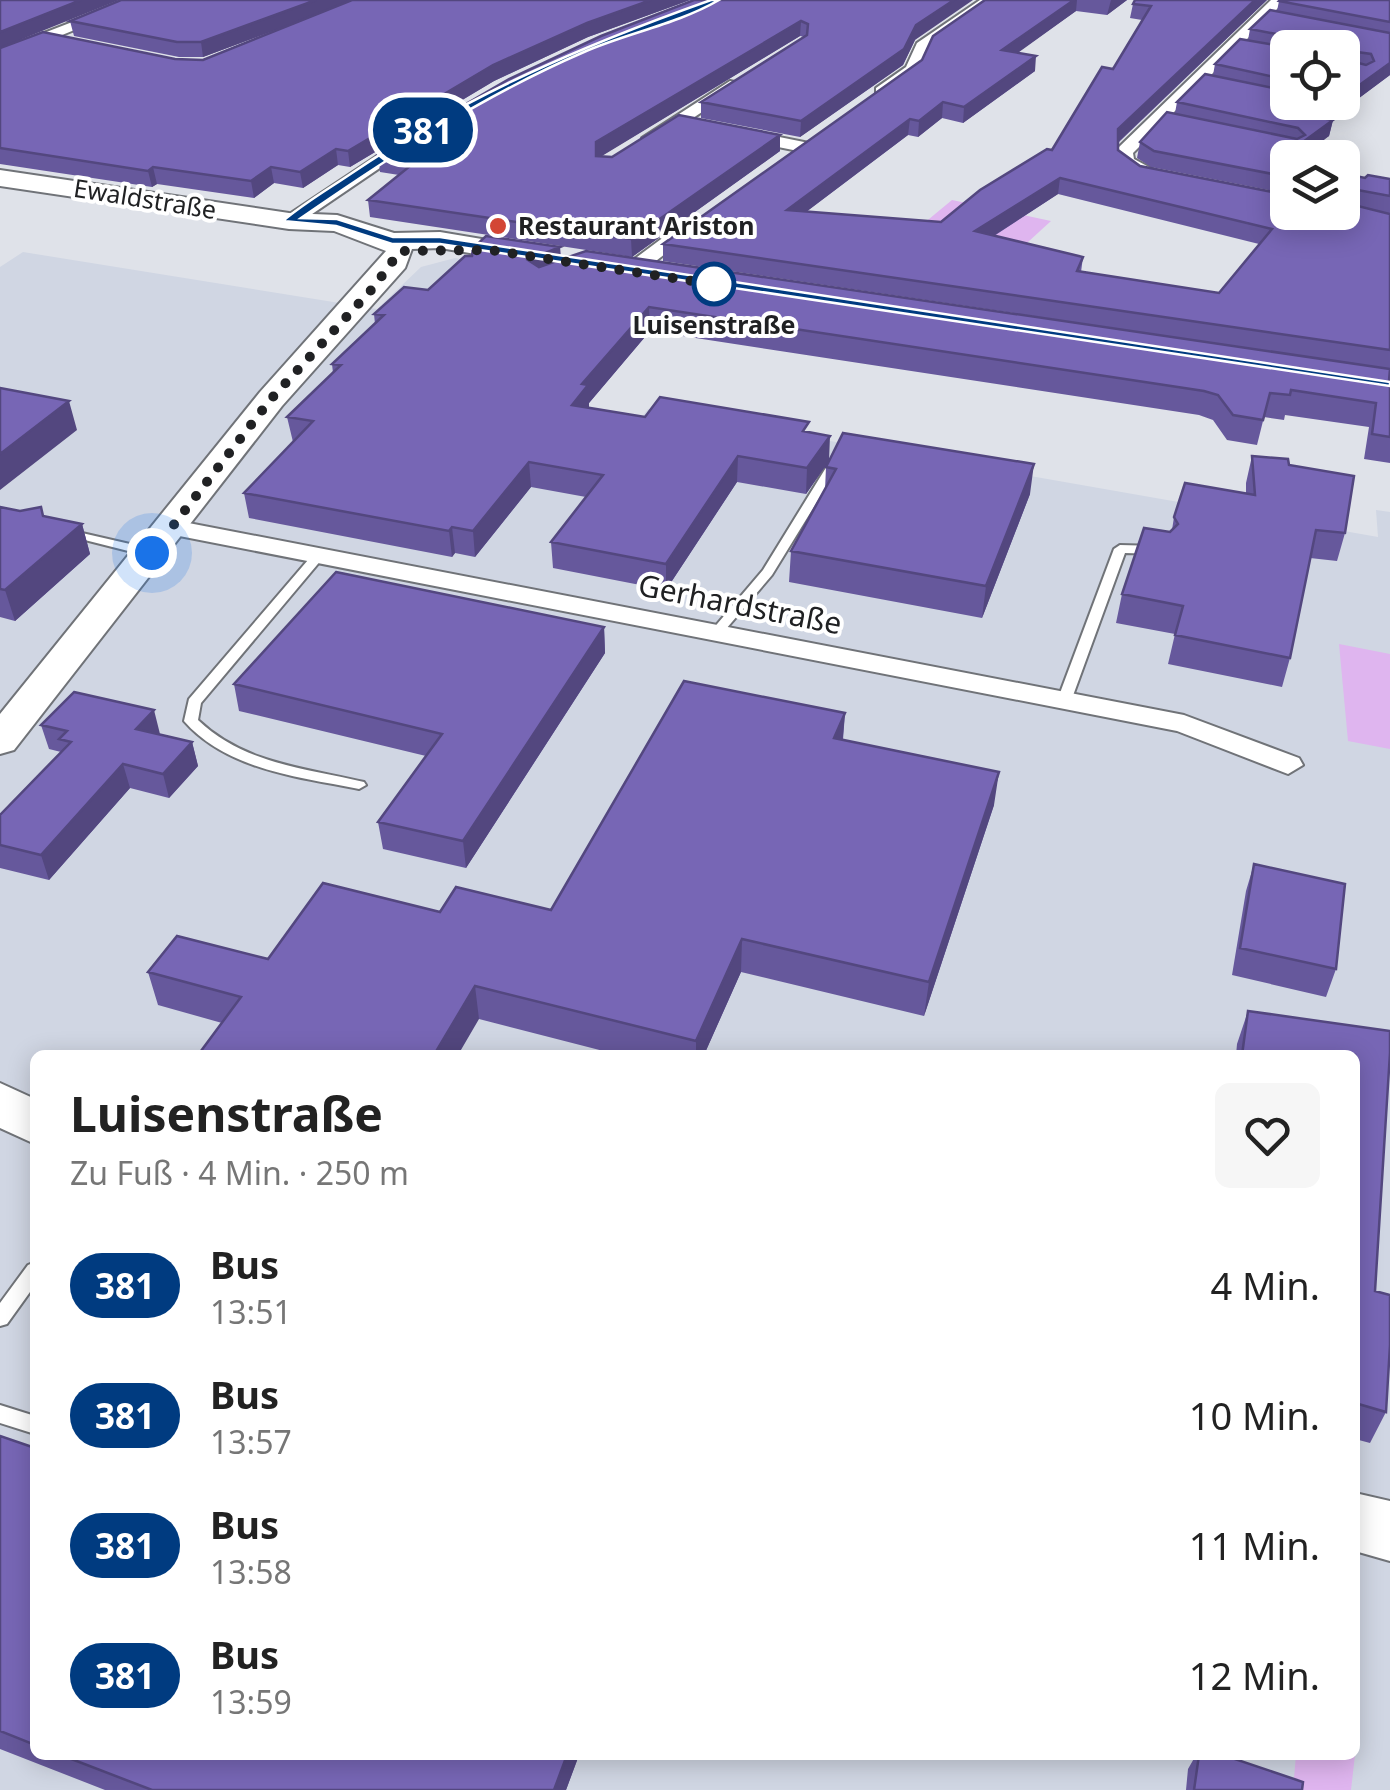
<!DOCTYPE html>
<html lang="de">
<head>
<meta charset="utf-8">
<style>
  :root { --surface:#fff; --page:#f6f6f6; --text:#222; --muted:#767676 }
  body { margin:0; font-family:"Noto Sans",sans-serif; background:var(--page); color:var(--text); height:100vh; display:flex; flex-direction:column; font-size:38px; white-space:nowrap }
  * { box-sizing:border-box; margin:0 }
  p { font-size:32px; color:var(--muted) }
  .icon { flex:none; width:55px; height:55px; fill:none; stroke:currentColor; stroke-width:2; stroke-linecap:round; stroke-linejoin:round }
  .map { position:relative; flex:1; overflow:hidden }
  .panel { position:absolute; left:30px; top:1050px; width:1330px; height:710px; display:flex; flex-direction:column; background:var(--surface); border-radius:15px; box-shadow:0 5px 25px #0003 }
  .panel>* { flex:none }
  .badge { padding:0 20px; border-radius:32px; font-size:35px; line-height:65px }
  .fabs { position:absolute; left:1270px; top:30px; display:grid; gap:20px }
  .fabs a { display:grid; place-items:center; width:90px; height:90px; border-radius:15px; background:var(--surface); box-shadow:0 5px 25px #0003; font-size:50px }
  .you { position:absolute; width:50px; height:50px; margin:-25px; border:8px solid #fff; border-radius:50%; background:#1a73e8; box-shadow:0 0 0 15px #1a73e833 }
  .map>.badge { position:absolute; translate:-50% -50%; box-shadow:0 0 0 5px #fff }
  .round { display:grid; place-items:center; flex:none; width:105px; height:105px; border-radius:15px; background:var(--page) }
  .head { display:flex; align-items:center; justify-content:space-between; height:170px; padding:0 40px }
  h1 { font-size:48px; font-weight:700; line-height:75px }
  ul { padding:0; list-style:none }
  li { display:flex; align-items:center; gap:30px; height:130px; padding:0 40px }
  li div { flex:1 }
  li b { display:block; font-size:38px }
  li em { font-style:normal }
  li .badge { min-width:110px; font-weight:700; text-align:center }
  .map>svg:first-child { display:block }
  .built { fill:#d0d6e3; fill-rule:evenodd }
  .green { fill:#dfb5ef }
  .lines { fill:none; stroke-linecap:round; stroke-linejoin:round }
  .lane-casing { stroke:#707378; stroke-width:4 }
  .street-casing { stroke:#707378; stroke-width:4 }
  .secondary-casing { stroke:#707378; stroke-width:4 }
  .lane { fill:#fff; fill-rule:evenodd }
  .street { fill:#fff; fill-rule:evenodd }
  .secondary { fill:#fff; fill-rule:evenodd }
  .wall { fill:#66589c; fill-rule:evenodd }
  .shaded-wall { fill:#53477f }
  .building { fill:#7766b5; stroke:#53477f; stroke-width:2.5; fill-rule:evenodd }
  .line { fill:#003b80; stroke:#fff; stroke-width:2.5 }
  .walk { stroke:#202123; stroke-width:10; stroke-dasharray:0 18 }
  .poi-dot { fill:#d34635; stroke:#fff; stroke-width:4 }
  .stop-dot { fill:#fff; stroke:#003b80; stroke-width:5 }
  .labels { text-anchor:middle; stroke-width:8; stroke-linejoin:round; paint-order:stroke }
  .far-street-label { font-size:25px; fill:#202123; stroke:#fff }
  .far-poi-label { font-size:25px; font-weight:bold; fill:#202123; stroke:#fff; text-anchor:start }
  .far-stop-label { font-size:25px; font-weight:bold; fill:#202123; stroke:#fff }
  .street-label { font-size:30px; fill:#202123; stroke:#fff }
</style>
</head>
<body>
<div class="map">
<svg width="1390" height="1790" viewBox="0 0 1390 1790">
  <rect width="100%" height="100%" fill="#dfe2e9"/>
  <!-- built -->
  <path class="built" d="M23,252L377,309L421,267L455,258L592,279L489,388L641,418L648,409L1378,537L1376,510L1390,512V1790H0V267ZM35,1055H1355V1755H35Z"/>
  <!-- green -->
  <path class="green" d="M952,200L1051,221L1015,254L923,224Z
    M1339,644L1390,654V749L1348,741Z
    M1296,1755H1355L1351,1790H1293Z"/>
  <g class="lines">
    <!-- lane casing -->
    <g class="lane-casing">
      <path id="lane" d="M833,463L839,466L772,575L720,636H712V630L763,570L827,466Z
        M69,530L156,550L158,553L152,557L65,535L63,533Z
        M1120,545L1158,546L1164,550L1158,554L1125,553L1071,701L1064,705L1059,704L1057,701L1114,549Z
        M318,552L322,553V559L201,703L198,720C244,764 305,768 364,782L366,785L359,789C299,777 227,770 184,721L189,699L314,553Z
        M35,1262V1285L7,1324L0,1326V1303L28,1265Z
        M0,1405L35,1416V1434L0,1423Z"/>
    </g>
    <!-- street casing -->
    <g class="street-casing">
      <path id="street" d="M129,0H149L0,60V50Z
        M980,0H997C978,18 951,28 932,46C918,59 909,99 876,94V88L906,67L917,43Z
        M1271,0H1286L1133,153L1134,159L1160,173V181H1148L1119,166L1118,148Z
        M730,81L744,84L657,142L642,138Z
        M739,129L809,143L812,147L803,152L733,138V130Z
        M415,131L424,136L421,140L296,225L279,221Z
        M692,216L709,220L639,274H625V266Z
        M173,520L1184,715L1299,758L1303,765L1288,774L1177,731L164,533L160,528L164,523Z"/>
    </g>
    <!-- secondary casing -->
    <g class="secondary-casing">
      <path id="secondary" d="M0,170L289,213L337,215L394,233L440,232L535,248L549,256L535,264L440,248L412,249L405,268L282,406L14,750L0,754V714L260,392L386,251L334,231L289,229L0,186Z
        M0,1083L35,1099V1144L0,1128Z
        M1355,1493L1390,1501V1561L1355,1551Z"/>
    </g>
    <!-- lane -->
    <use href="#lane" class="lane"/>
    <!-- street -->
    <use href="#street" class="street"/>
    <!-- secondary -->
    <use href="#secondary" class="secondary"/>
  </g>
  <!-- wall -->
  <path class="wall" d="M0,0L21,40L175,59L203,60L289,25L203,57H179L74,36L70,21L121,0H690L588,37L494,81L350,167L338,165L303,188L274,183L254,198L157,184L152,187L0,164Z
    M694,0L915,40L903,65L800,137L701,118V102L804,37L800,36L601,156L612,157L780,135V151L632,257L370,217L368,200L399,175L380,172L378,155Z
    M985,0H1127L1107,15L1076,11L1018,52L1035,71L963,123L942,118L918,137L908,135L806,212L941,222L1052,150L1113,69L1142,20L1130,18L1133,4L1267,0L1118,143V150L1140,166L1288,212L1342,173L1365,178L1390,179V369L663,261V244L922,60ZM1058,194L1259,244L1219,293L1081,272L1083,257L994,236Z
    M1390,0V75L1343,110L1335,108L1333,118L1330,120H1333L1329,136L1288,158V194L1151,167L1137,158L1140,142L1175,113L1177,102L1213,75L1215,64L1248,40L1250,29L1277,11L1279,1ZM1288,48H1342V102H1288Z
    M560,247L561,259L1390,369V463L1364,459L1369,427L1285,415L1284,420L1264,417L1257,445L1227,440L1213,420L1199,415L650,331L589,403V408L645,417L809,432L829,461L806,494L737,482L666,590L553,568L551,542L586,497L531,487L475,557L455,553L452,557L249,518L244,493L293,442L287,417L333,373L332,364L375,324L374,314L428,290Z
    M1252,456L1289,465L1345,533L1337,561L1310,558L1290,658L1282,687L1168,664L1175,634L1116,623L1122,594L1172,530L1174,517L1246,494V483Z
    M826,467L1030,494L982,618L789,582L791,551L825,490Z
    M0,507L82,524L90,554L15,621L0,617Z
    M604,627L605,653L466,868L383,849L378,822L426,756L239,711L234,684Z
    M845,713L843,740L994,805L924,1016L741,972L704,1055H619L479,1019L222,1023L158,1005L148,972L268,959L440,912L551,910Z
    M41,725L160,734L192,742L198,766L169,798L130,788L49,880L0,868V815L61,752L49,749Z
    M1254,864L1336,969L1326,997L1232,975L1246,891Z
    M1248,1011L1390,1031V1053L1375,1291L1390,1295V1345L1386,1412L1370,1443L1355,1439V1055H1236L1237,1044Z
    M0,1436L35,1448V1755H425L434,1758L579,1755L566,1790H105L0,1749Z
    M1196,1755H1223L1302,1790H1186L1188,1769Z"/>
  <!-- shaded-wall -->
  <path class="shaded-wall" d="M81,0H119L0,48V32Z
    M316,0H356L203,57L201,42Z
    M651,0H690L588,37L494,81L350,167L348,151L493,65L587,23Z
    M954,0H973L915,40L903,65L800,137L801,121L916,25Z
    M1074,0H1077L1076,11L1001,65L1002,50Z
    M1111,0H1127L1107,15Z
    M1255,0H1267L1115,145L1118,129Z
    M801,21L800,36L597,159L596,142Z
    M1036,56L1035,71L963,123L964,107Z
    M1390,63V75L1343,110L1347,94Z
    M943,102L942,118L918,137L919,121Z
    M1336,102L1333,118L1313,133L1316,117Z
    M910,119L908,135L786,227L787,210Z
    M1333,120L1329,136L1301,158H1288V167L1281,158Z
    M780,135V151L632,257L631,239Z
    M336,149L338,165L303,188L300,172Z
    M153,167L157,184L152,187L148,171Z
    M271,167L274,183L254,198L251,181Z
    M1060,178L1058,194L973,249L975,231Z
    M1347,188L1343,205L1342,189Z
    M560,247L561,270L530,283L528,260Z
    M649,307L650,331L589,403V410L572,405L582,384Z
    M69,401L77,430L0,490V454Z
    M830,436L829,461L806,494L807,468Z
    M738,456L737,482L666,590V564Z
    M529,462L531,487L475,557L473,531Z
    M1034,464L1030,494L982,618L986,586Z
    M82,524L90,554L15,621L5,590Z
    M452,527L455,553L452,557L449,531Z
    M604,627L605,653L466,868L463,841Z
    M154,710L160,734L136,729Z
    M845,713L842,746L834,738Z
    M192,742L198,766L169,798L163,774Z
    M123,764L130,788L49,880L41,855Z
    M999,772L994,805L924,1016L929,982Z
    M742,939L741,972L704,1055H696V1041Z
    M475,986L479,1019L458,1055H434Z
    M567,1755H579L566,1790H554Z"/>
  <!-- building -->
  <path class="building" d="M0,0H81L0,32Z
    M121,0H316L201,42H177L70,21Z
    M352,0H651L587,23L493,65L348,151L336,149L300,172L271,167L251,181L153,167L148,171L0,148V48L43,32L175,59L203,60Z
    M694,0H954L916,25L904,49L801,121L701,102L807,35L808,24L801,21L596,142V156L612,157L679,115L780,135L631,239L368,200L415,162L378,155L509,79L601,36Z
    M985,0H1074L1002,50L1036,56L964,107L943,102L919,121L910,119L787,210L941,222L980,190L1047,149L1052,150L1102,67L1113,69L1151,6L1133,4L1135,0H1255L1118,129V150L1140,166L1288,195V212H1342V202L1390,214V350L663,244L922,60L933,36ZM1060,178L1272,229L1219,293L1077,271L1083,257L975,231Z
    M1280,0H1390V22L1279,1Z
    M1270,10L1390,33V63L1347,94L1342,93V48H1294L1292,37L1250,29ZM1343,50L1371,54L1374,61L1366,65L1343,59Z
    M1240,39L1292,48H1288V80L1215,64Z
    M1205,74L1288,91V102H1336L1316,117L1333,120L1281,158L1288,160V177L1154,151L1140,142L1167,112L1297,139L1305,135L1298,128L1177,102Z
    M1342,173L1365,178L1368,175L1390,179V196L1347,188L1342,189Z
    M486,236L560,247L528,260L539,267L586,251L1390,369L1389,381H1390V437L1372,434L1376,403L1291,390L1290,395L1270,393L1263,420L1233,415L1218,395L1204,391L649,307L582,384L588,385L572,405L645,417L660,397L809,422L803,431L830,436L807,468L738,456L666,564L551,542L603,475L529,462L473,531L452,527L449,531L244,493L313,421L287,417L341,365L332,364L384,315L374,314L404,287L428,290L465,256H472L473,248Z
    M0,388L69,401L0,454Z
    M843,433L1034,464L986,586L791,551L836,469L826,467Z
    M1252,456L1288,459L1289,465L1354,476L1345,533L1316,530L1290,658L1175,635L1183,606L1122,594L1144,528L1170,532L1178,524L1174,517L1185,483L1255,495Z
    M0,507L20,511L41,507L43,516L82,524L5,590L0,589Z
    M336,572L604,627L463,841L378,822L442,734L234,684Z
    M684,681L845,713L834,738L999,772L929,982L742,939L696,1041L475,986L434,1055H198L241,997L148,972L177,936L268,959L323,883L440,912L456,887L551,910Z
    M74,692L154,710L136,729L192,742L163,774L123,764L41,855L0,845V815L71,742L59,739L67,731L41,725Z
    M1254,864L1345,884L1336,969L1240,948Z
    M1248,1011L1390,1031V1053L1375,1291L1390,1295V1345L1386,1412L1355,1403V1055H1242Z
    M0,1436L35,1448V1745L0,1731Z
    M61,1755H425L434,1758L435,1755H567L554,1790H152Z
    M1199,1755H1223L1303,1782L1302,1790H1194Z"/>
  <!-- line -->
  <path class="line" d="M711,0H719C678,24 627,33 584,52C482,96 391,156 301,218L337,219L393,237H440L1390,382V386L440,244H392L336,226L283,221C304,203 330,188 352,173C465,96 584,45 711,0Z"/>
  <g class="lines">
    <!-- walk -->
    <path class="walk" d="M152,553L271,399L373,288L400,251L490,250L718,285L714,284"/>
  </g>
  <!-- markers -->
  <circle class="poi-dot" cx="498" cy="226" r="10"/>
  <circle class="stop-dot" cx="714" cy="284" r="20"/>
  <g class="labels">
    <!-- far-street labels -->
    <g class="far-street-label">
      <text transform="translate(145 199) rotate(9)" y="9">Ewaldstraße</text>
    </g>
    <!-- far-poi labels -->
    <g class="far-poi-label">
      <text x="518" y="235">Restaurant Ariston</text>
    </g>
    <!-- far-stop labels -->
    <g class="far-stop-label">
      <text x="714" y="334">Luisenstraße</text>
    </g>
    <!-- street labels -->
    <g class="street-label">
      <text transform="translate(740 605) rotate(11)" y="10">Gerhardstraße</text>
    </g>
  </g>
</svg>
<div class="fabs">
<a><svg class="icon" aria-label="locate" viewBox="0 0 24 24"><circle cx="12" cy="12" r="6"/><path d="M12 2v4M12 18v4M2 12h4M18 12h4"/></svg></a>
<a><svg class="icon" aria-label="layers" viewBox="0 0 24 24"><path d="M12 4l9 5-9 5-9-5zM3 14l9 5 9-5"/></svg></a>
</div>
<div class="you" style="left:152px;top:553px"></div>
<b class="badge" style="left:423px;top:130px;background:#003b80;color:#fff">381</b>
<section class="panel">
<div class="head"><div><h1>Luisenstraße</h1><p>Zu Fuß · 4 Min. · 250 m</p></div><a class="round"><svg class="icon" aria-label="heart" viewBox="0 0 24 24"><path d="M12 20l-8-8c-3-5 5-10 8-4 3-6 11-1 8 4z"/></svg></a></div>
<ul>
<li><span class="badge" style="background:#003b80;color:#fff">381</span><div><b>Bus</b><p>13:51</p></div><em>4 Min.</em></li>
<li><span class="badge" style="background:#003b80;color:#fff">381</span><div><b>Bus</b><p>13:57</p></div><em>10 Min.</em></li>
<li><span class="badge" style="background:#003b80;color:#fff">381</span><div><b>Bus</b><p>13:58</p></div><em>11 Min.</em></li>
<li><span class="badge" style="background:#003b80;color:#fff">381</span><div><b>Bus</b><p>13:59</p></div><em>12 Min.</em></li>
</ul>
</section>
</div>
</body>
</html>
